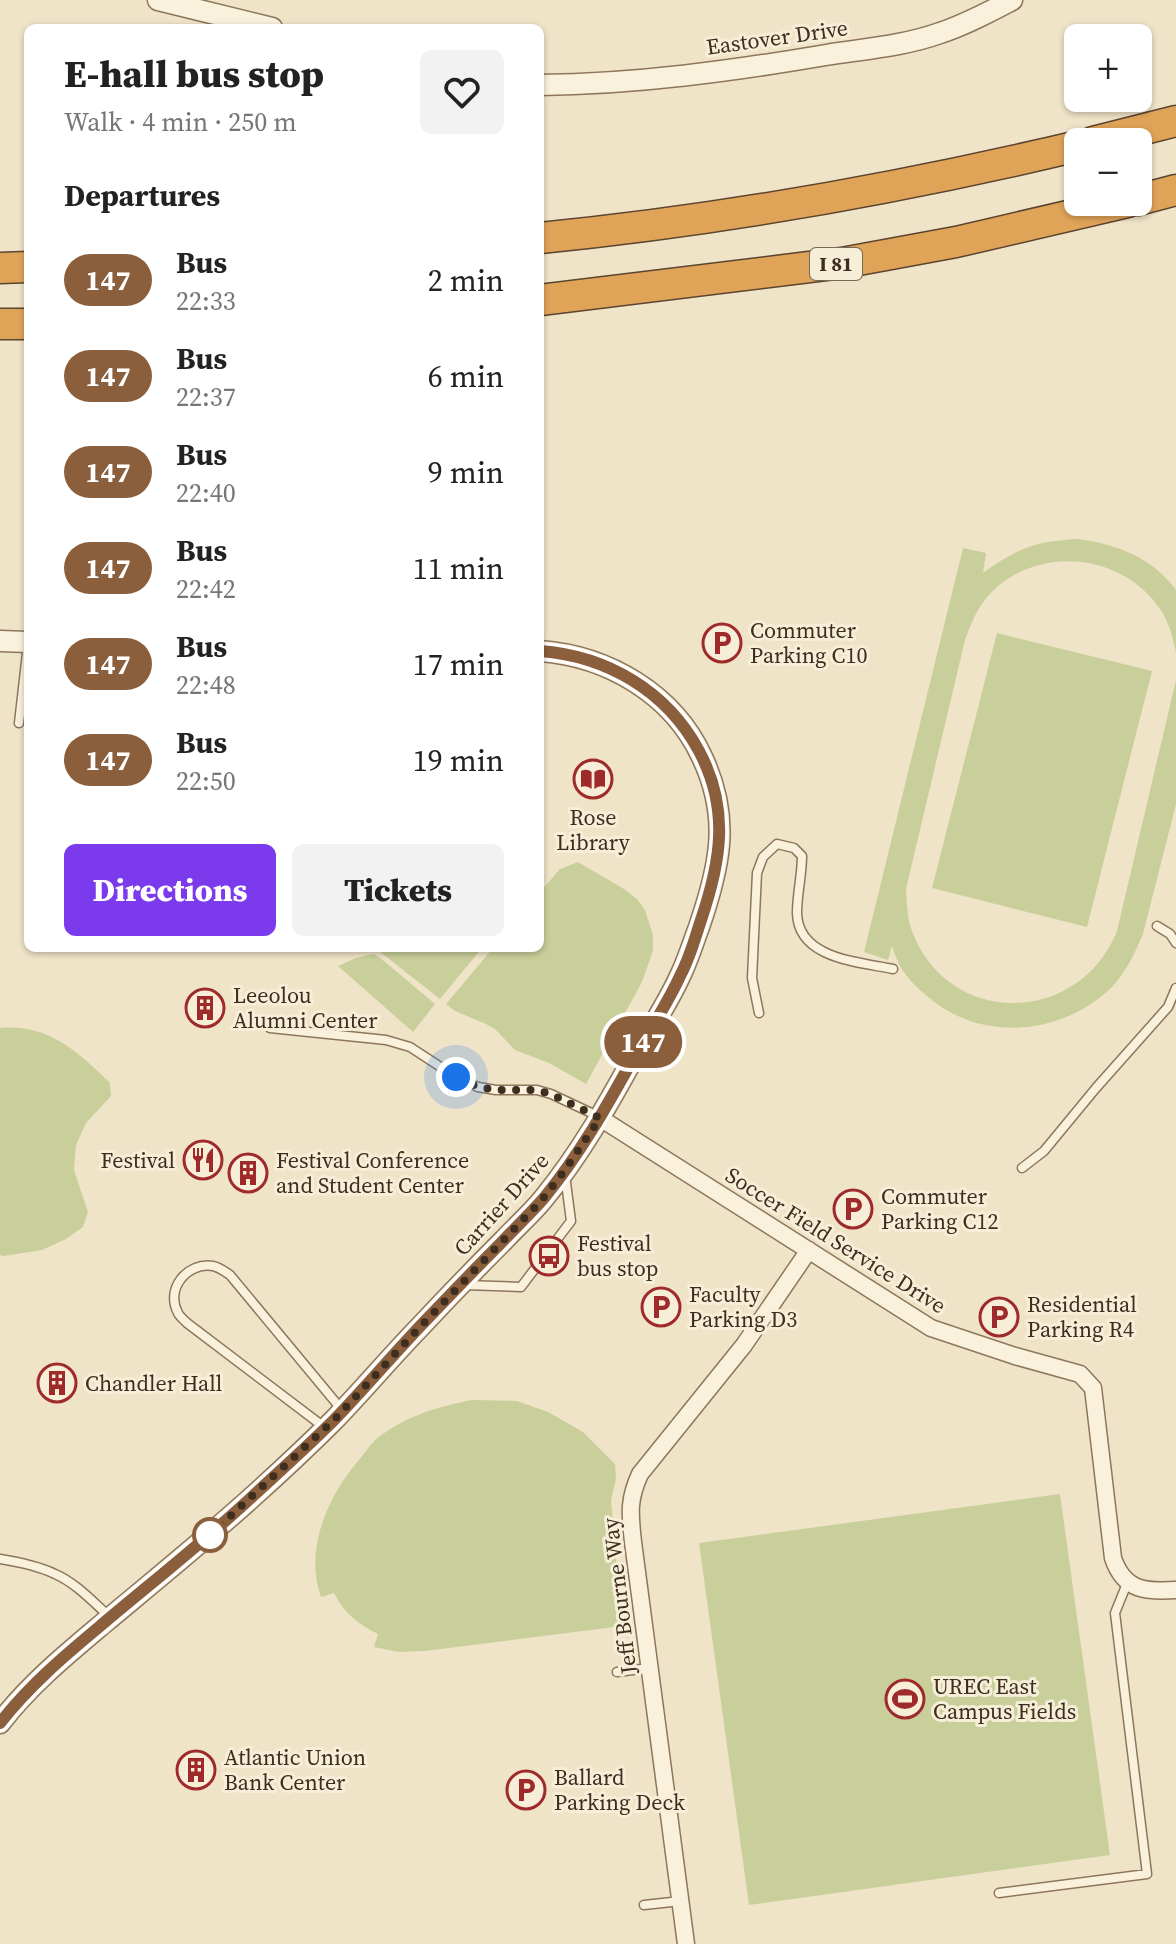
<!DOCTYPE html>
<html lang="en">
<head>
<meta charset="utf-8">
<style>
  :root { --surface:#fff; --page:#f2f2f2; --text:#222; --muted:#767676; --accent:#7c3aed }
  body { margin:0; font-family:"Source Serif 4",serif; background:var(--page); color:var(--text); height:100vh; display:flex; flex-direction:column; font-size:30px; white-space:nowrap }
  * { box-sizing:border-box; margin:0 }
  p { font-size:26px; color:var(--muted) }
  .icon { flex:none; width:44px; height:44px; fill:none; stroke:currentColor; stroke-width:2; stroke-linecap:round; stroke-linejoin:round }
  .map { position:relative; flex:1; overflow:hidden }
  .panel { position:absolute; left:24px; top:24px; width:520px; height:928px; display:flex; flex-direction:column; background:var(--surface); border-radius:12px; box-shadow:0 2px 6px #0004 }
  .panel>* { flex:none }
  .badge { padding:0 16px; border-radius:26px; font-size:28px; line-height:52px }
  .fabs { position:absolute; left:1064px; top:24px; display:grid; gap:16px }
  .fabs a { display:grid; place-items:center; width:88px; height:88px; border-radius:12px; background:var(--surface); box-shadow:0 2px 6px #0004; font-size:40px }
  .you { position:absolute; width:40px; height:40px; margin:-20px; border:6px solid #fff; border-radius:50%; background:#1a73e8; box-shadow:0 0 0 12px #1a73e833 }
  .map>.badge { position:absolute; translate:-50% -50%; box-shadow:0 0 0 4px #fff }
  h2 { padding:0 40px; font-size:30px; line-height:72px }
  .round { display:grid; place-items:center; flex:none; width:84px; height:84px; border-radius:12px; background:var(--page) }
  .head { display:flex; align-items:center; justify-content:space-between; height:136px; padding:0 40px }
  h1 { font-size:38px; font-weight:800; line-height:60px }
  .button { display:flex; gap:16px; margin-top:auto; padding:16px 40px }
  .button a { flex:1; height:92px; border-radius:12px; background:var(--accent); color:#fff; font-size:32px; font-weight:800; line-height:92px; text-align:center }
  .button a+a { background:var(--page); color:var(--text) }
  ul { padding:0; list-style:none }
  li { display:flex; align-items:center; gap:24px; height:96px; padding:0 40px }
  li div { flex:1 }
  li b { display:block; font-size:30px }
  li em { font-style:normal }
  li .badge { min-width:88px; font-weight:700; text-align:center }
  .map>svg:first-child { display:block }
  .green { fill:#c9cf9b }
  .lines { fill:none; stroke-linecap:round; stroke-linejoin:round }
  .service-casing { stroke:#8d765c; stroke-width:11 }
  .minor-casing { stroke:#8d765c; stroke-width:19 }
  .tertiary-casing { stroke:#8d765c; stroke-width:23 }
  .motorway-casing { stroke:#5b4430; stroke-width:33 }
  .service { stroke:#faf1dc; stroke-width:8 }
  .minor { stroke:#faf1dc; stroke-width:16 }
  .tertiary { stroke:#faf1dc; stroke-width:20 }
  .motorway { stroke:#e0a458; stroke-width:30 }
  .line-casing { stroke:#fff; stroke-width:18 }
  .line { stroke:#8b5e3c; stroke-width:12 }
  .walk { stroke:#3d2e20; stroke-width:8; stroke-dasharray:0 14.4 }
  .stop-dot { fill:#fff; stroke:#8b5e3c; stroke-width:4 }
  .labels { text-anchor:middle; stroke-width:6; stroke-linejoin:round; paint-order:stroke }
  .shield { fill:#f7eed8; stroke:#756857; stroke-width:2 }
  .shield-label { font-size:20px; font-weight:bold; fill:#3d2e20 }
  .street-label { font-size:22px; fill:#3d2e20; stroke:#f7eed8 }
  .poi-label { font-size:22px; fill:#3d2e20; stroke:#f7eed8; text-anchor:start }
</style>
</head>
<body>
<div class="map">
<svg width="1176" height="1944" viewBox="0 0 1176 1944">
  <rect width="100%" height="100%" fill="#f0e4c8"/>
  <!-- green -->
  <path class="green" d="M1078,539C1116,544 1152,557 1176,590V653C1173,639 1170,625 1162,612C1123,550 1030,543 984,601C975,613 970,626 965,640L906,889C907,903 907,918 912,931C948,1028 1079,1026 1117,931L1176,680V804L1143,934C1135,953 1126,972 1112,987C1062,1036 980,1043 927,996C916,987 905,976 899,964C896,958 894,952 892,946L888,960L864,952L963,548L986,553L983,573C1017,548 1037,541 1078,539Z
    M997,633L1152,671L1087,927L932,888Z
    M578,862L624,889L637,899L645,910L653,935V951L642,982L586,1084L549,1063L515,1050L495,1029L486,1024L455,1011L446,1004L493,948H540V892L560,869Z
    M375,948H482L440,999Z
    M374,954L384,961L435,1004L413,1032L338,966L356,958Z
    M0,1028C49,1024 77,1051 110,1083L111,1096L86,1123L76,1145L74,1170L88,1212L83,1227L66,1239L42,1250L4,1256L0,1255Z
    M472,1400L517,1401L548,1412L583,1432L615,1464L616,1479L611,1500L622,1626L425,1651L399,1652L374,1647L378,1634C358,1624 344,1613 334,1593L321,1597C303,1547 330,1492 363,1455C368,1448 373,1441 380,1436C409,1415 437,1407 472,1400Z
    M1060,1494L1110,1855L749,1905L699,1543Z"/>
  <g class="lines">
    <!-- service casing -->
    <g class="service-casing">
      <path id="service" d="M19,723L28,644
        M1157,926L1170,934L1176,943
        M759,1013L752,978L757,873L763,857L777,844L794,848L802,856C802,875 797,894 797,913C798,959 859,962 893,969
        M270,1028L386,1040L410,1047L456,1077L478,1087L496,1090H537L551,1094L600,1117
        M1022,1168L1044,1151L1096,1088L1168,1007L1176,988
        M464,1285L521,1287L571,1221L565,1175
        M324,1427L187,1323C184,1320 180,1317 178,1313C165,1289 187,1262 213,1266C219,1267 224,1271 230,1275L342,1410
        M0,1559C19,1562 38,1566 55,1574C76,1583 93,1602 110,1617
        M617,1672L649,1668
        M999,1893L1147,1874L1115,1613L1128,1581
        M644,1905L681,1901"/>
    </g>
    <!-- minor casing -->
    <g class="minor-casing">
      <path id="minor" d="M600,1118L931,1328L1015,1356L1080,1374L1093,1388L1113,1558C1124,1591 1146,1592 1176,1590
        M686,1944L633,1542C630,1514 628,1500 640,1474L744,1345L809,1250"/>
    </g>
    <!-- tertiary casing -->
    <g class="tertiary-casing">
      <path id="tertiary" d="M158,0L272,28
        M540,85C636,84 732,71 826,55C863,49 904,46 940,33C965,25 989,12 1012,0
        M0,641L28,642
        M0,1723C30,1684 67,1654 105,1622C153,1582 202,1542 249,1500C278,1474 307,1447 334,1420C363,1390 389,1359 418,1329C446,1299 475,1269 504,1240C517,1226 532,1213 544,1198C580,1154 607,1106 634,1057C650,1030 668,1003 681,974C688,959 693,943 699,927C720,866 731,818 702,757C673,694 608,656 540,651"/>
    </g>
    <!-- motorway casing -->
    <g class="motorway-casing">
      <path id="motorway" d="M1093,142L1176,121
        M1138,200L1176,190
        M540,238C722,220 901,188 1078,146
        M0,268L28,267
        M540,300L842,263L956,242L1128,202
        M0,324H28"/>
    </g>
    <!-- service -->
    <use href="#service" class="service"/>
    <!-- minor -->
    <use href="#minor" class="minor"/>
    <!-- tertiary -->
    <use href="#tertiary" class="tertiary"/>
    <!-- motorway -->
    <use href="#motorway" class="motorway"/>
  </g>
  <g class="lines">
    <!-- line casing -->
    <g class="line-casing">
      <path id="line" d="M0,1723C29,1686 63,1657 99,1627C151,1583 205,1541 254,1495C281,1470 308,1446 334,1420C366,1387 396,1351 428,1318C451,1294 475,1269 499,1245C514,1229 530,1214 544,1198C580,1154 607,1106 634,1057C650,1030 668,1003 681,974C690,957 695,938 701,920C721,861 730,809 699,751C667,691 607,656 540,651"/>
    </g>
    <!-- line -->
    <use href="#line" class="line"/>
    <!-- walk -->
    <path class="walk" d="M210,1535L334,1420L418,1329L541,1201L565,1170L600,1118L551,1094L537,1090H496L478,1087L456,1077"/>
  </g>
  <!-- icons -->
  <defs>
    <g id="parking-ring" transform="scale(2)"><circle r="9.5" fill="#f7eed8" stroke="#9e2a2b" stroke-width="1.5"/><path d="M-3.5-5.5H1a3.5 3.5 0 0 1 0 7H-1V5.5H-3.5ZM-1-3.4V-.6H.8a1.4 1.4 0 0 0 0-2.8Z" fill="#9e2a2b"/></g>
    <g id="library-ring" transform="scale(2)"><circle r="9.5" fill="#f7eed8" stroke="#9e2a2b" stroke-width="1.5"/><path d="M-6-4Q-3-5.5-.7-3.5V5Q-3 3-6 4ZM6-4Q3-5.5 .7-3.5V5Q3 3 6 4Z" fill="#9e2a2b"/></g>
    <g id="building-ring" transform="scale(2)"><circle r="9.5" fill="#f7eed8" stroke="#9e2a2b" stroke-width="1.5"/><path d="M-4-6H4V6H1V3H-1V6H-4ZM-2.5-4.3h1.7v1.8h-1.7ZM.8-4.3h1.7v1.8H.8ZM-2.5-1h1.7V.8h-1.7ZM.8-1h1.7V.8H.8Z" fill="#9e2a2b"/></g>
    <g id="restaurant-ring" transform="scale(2)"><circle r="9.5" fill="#f7eed8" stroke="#9e2a2b" stroke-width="1.5"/><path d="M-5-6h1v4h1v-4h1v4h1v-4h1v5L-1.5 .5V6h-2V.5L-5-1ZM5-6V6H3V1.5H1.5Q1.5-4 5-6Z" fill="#9e2a2b"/></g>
    <g id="bus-ring" transform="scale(2)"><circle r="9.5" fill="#f7eed8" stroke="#9e2a2b" stroke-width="1.5"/><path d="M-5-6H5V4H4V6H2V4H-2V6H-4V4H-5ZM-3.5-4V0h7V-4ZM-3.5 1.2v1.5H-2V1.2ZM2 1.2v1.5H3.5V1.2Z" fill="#9e2a2b"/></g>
    <g id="stadium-ring" transform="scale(2)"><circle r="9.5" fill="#f7eed8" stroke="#9e2a2b" stroke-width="1.5"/><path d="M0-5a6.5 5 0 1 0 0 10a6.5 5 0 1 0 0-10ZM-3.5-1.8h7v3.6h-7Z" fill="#9e2a2b"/></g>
  </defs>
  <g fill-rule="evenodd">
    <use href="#parking-ring" x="722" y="643"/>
    <use href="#library-ring" x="593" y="779"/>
    <use href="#building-ring" x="205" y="1008"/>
    <use href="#restaurant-ring" x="203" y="1160"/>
    <use href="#building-ring" x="248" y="1173"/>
    <use href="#parking-ring" x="853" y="1209"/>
    <use href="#bus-ring" x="549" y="1256"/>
    <use href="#parking-ring" x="661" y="1307"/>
    <use href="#parking-ring" x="999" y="1317"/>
    <use href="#building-ring" x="57" y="1383"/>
    <use href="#stadium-ring" x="905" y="1699"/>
    <use href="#building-ring" x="196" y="1770"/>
    <use href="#parking-ring" x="526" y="1790"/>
  </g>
  <!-- markers -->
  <circle class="stop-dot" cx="210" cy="1535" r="16"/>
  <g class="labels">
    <!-- shield labels -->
    <rect class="shield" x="810" y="248" width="52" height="32" rx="6"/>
    <g class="shield-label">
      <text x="836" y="271">I 81</text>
    </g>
    <!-- street labels -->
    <g class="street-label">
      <text transform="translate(777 37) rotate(-8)" y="8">Eastover Drive</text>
      <text transform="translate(501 1204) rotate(-48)" y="8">Carrier Drive</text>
      <text transform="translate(836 1240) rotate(32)" y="8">Soccer Field Service Drive</text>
      <text transform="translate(619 1596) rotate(-97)" y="8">Jeff Bourne Way</text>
    </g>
    <!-- poi labels -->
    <g class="poi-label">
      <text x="750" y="638">Commuter<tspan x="750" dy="25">Parking C10</tspan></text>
      <text x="593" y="825" text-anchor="middle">Rose<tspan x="593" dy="25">Library</tspan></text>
      <text x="233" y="1003">Leeolou<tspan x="233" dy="25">Alumni Center</tspan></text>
      <text x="175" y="1168" text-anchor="end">Festival</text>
      <text x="276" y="1168">Festival Conference<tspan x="276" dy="25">and Student Center</tspan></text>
      <text x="881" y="1204">Commuter<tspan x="881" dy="25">Parking C12</tspan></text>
      <text x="577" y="1251">Festival<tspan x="577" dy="25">bus stop</tspan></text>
      <text x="689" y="1302">Faculty<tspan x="689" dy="25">Parking D3</tspan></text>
      <text x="1027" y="1312">Residential<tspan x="1027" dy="25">Parking R4</tspan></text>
      <text x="85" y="1391">Chandler Hall</text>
      <text x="933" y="1694">UREC East<tspan x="933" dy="25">Campus Fields</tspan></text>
      <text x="224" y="1765">Atlantic Union<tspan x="224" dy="25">Bank Center</tspan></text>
      <text x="554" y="1785">Ballard<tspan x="554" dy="25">Parking Deck</tspan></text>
    </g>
  </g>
</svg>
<div class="fabs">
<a>+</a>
<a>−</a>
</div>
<div class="you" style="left:456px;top:1077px"></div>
<b class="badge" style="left:643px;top:1042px;background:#8b5e3c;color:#fff">147</b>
<section class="panel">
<div class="head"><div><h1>E-hall bus stop</h1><p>Walk · 4 min · 250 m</p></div><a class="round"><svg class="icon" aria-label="heart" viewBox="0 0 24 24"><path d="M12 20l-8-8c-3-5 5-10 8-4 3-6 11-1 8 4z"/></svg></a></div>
<h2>Departures</h2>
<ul>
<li><span class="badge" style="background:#8b5e3c;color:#fff">147</span><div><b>Bus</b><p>22:33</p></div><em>2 min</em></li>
<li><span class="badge" style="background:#8b5e3c;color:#fff">147</span><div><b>Bus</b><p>22:37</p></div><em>6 min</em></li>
<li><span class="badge" style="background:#8b5e3c;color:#fff">147</span><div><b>Bus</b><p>22:40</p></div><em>9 min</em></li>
<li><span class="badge" style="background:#8b5e3c;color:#fff">147</span><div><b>Bus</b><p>22:42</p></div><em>11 min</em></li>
<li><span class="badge" style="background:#8b5e3c;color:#fff">147</span><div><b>Bus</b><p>22:48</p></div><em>17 min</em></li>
<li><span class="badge" style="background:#8b5e3c;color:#fff">147</span><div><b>Bus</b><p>22:50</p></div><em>19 min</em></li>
</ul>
<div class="button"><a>Directions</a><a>Tickets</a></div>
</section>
</div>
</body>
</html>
